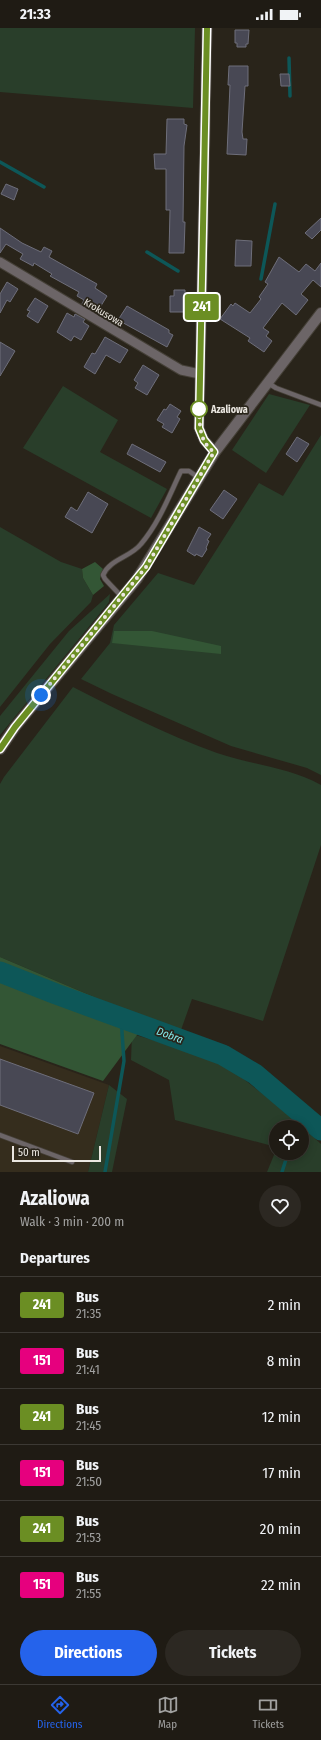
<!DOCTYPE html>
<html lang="en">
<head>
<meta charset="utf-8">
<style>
  :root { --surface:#1f1b14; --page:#2c2822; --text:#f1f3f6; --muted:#a1a1a0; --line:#3c3934; --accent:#2563eb }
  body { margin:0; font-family:"Fira Sans Condensed",sans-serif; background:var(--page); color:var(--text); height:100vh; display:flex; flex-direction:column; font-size:15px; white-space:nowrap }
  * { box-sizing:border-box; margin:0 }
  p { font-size:13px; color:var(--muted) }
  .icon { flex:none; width:22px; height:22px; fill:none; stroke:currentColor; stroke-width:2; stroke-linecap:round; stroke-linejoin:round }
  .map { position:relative; height:1144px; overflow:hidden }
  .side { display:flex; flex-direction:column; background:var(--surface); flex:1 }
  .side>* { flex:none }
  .badge { padding:0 8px; border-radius:3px; font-size:14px; line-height:26px }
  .fabs { position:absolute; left:269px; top:1092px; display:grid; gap:8px }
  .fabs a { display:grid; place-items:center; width:40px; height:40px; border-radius:50%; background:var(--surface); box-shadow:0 2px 10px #0003,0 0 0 1px var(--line); font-size:20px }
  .scale { position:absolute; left:12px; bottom:10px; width:89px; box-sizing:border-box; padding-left:4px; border:2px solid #ebe7e1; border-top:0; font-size:11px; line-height:14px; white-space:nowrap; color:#ebe7e1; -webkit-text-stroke:3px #29241a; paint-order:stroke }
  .you { position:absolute; width:20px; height:20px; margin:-10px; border:3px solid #fff; border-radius:50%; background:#1a73e8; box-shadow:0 0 0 6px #1a73e833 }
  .map>.badge { position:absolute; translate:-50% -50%; box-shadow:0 0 0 2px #fff }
  h2 { padding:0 20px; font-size:15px; line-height:36px }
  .round { display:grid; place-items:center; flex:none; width:42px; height:42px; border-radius:21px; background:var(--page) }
  .summary { display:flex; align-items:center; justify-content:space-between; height:68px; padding:0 20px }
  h1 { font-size:19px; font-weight:700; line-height:30px }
  .button { display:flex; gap:8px; margin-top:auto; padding:8px 20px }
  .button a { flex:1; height:46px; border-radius:24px; background:var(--accent); color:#fff; font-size:16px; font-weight:700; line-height:46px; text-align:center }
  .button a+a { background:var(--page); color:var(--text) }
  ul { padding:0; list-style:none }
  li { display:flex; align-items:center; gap:12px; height:56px; padding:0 20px; border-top:1px solid var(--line) }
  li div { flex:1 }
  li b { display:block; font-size:15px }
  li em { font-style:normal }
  li .badge { min-width:44px; font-weight:700; text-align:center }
  .status { display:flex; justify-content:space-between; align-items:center; height:28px; padding:0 20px; background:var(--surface); direction:ltr }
  .status svg { height:11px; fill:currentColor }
  .tab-bar { display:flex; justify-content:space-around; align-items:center; height:56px; border-top:1px solid var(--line); background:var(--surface); font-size:11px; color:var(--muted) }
  .tab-bar a { display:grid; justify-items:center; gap:2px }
  .tab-bar .selected { color:var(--accent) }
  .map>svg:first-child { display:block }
  .built { fill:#352d1d }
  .green { fill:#293e2a }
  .forest { fill:#335635 }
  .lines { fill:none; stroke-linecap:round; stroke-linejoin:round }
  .stream { stroke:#0d5758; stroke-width:3.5 }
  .river { stroke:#0d5758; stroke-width:21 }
  .building { fill:#484854; stroke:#6e6e7a }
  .service-casing { stroke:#443f36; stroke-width:6 }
  .minor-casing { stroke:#443f36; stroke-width:11 }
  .tertiary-casing { stroke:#443f36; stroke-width:12 }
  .service { stroke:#6c6567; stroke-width:4.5 }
  .minor { stroke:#6c6567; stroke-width:9 }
  .tertiary { stroke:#6c6567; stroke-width:10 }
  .line-casing { stroke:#fff; stroke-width:9 }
  .line { stroke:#6b8e23; stroke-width:6 }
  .walk { stroke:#ebe7e1; stroke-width:4; stroke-dasharray:0 7.2 }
  .stop-dot { fill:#fff; stroke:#6b8e23; stroke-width:2 }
  .labels { text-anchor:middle; stroke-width:3.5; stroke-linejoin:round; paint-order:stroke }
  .street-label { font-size:10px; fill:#ebe7e1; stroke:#29241a }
  .stop-label { font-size:10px; font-weight:bold; fill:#ebe7e1; stroke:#29241a; text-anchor:start }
  .water-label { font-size:11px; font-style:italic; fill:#83eaeb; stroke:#29241a }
</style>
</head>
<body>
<div class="status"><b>21:33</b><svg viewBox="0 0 49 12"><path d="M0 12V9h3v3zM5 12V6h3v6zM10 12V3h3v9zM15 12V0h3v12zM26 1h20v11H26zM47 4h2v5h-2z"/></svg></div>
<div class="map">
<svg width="321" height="1144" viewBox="0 0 321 1144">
  <rect width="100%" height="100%" fill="#29241a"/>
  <!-- built -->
  <path class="built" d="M0,1018L109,1057L88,1144H0Z"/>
  <!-- green -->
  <path class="green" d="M0,0H195L193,80L0,64Z
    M63,358L118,392L100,424L167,461L151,490L23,420Z
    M269,366L310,377L266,445L232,422Z
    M321,407V747L307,740L231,718L112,666L81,651L110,615L114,597L158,545L194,557L259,455L283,468Z
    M0,499L61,534L82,541L83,550L93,567L91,574L50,616L0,679Z
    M110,566L109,574L106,578L0,707V688L69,603Z
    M73,659C120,683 167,707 217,725C252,737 288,739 321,757V817L263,993L192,971L181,1002L148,992L0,929V756L4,749Z
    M132,1006L218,1031L287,1085L321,1116V1144H267L276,1122V1125H302V1099H276V1119L175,1092L169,1052L131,1032Z
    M109,1057L127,1071L112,1144H88Z"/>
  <!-- forest -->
  <path class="forest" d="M95,534L103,541L100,551L104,558L93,567L83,550L82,541Z
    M114,603H152L221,618V626L112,615Z
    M0,929L148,992L103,1053L0,1016V947L24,956L27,946L0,935Z"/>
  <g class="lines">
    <!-- stream -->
    <path class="stream" d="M289,30L290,68
      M0,134L44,159
      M147,224L178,243
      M261,251L275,176
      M293,1099L296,1082
      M105,1144L124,1033L121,990
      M282,1144L288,1125"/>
    <!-- river -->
    <path class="river" d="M0,944L56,966L223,1027L255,1046L321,1102"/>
  </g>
  <!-- building -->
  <path class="building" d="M235,2H249L248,16H246V19H237V15H235Z
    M229,38H248V58H245L242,104L243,111H247L246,127L227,126L230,57H228Z
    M280,46H289L290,58H281Z
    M167,91H184V96L187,97L184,118L183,194H185L184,225H169L170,182H166V141H155L154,126H166Z
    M6,156L18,161L14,172L1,166Z
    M321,190V202L312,211L305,205Z
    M0,200L22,215L41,224L44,219L52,223L49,229L97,256L95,260L107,268L99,281L93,278L91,281L82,276L84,272L77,268L79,264L50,248L52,246L34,235L33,238L20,231L23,226L6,216L0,225Z
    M236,212L252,213L251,238H235Z
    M279,229L299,244L306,236L315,243L321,235V259L313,252L301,266L308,272L296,287L282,275L263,300L269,304L266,308L272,313L264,324L248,313L250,310L220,291L231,276L233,278L235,275L250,285L261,271L259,269L268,256L265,254Z
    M7,254L18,261L10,274L7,272L0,285V266Z
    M174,262H185V284H170V268H174Z
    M35,270L48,278L38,295L27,288L30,283L27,282Z
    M127,278L169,302V305L173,307L167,319L118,292Z
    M67,285L74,289L75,286L85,291L83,294L89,298L81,312L74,308L71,313L57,304Z
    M105,309L128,322L120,335L106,327L95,346L84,339L92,325L95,326Z
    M0,314L15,323L0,348Z
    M143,337L159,347L147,367L135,360L138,355L134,352Z
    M170,376L181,383L177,389L180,391L172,405L162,399L164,396L157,392L164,381L166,382Z
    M297,409L309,416L297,434L286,426Z
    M132,416L166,434L160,444L127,426Z
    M224,462L237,471L223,491L210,482Z
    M88,464L108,476L92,505L65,489L71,479L77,483Z
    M199,499L211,506L207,512L209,513L206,520L207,521L202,529L196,526L195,528L187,523Z
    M0,1031L94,1065L78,1106L0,1077Z"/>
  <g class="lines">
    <!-- service casing -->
    <g class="service-casing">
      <path id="service" d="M268,355L276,360L321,377
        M122,569L105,551L103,547C110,531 131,529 141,516C159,495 169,468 181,443H189L199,450
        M0,1107L72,1134"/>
    </g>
    <!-- minor casing -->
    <g class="minor-casing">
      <path id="minor" d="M207,0L199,400L204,412L215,424
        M0,234L181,342L200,346"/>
    </g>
    <!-- tertiary casing -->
    <g class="tertiary-casing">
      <path id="tertiary" d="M0,721L15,699L137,551L215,424L321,285"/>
    </g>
    <!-- service -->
    <use href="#service" class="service"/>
    <!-- minor -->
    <use href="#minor" class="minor"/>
    <!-- tertiary -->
    <use href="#tertiary" class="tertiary"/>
  </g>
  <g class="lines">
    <!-- line casing -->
    <g class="line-casing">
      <path id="line" d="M0,721L15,699L146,539L214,424L204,412L199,400L207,0"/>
    </g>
    <!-- line -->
    <use href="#line" class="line"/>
    <!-- walk -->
    <path class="walk" d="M41,667L146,539L214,424C199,413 200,398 199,381"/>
  </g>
  <!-- markers -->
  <circle class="stop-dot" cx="199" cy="381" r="8"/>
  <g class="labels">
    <!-- street labels -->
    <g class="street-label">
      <text transform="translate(104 284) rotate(31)" y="4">Krokusowa</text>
    </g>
    <!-- stop labels -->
    <g class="stop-label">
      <text x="211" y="385">Azaliowa</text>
    </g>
    <!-- water labels -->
    <g class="water-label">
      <text transform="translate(170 1007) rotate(20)" y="4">Dobra</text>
    </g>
  </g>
</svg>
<div class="fabs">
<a><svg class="icon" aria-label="locate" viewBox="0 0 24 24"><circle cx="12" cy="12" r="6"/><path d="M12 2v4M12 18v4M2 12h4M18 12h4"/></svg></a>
</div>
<div class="scale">50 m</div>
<div class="you" style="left:41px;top:667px"></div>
<b class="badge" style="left:202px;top:279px;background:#6b8e23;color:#fff">241</b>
</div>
<section class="side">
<div class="summary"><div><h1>Azaliowa</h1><p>Walk · 3 min · 200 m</p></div><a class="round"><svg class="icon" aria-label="heart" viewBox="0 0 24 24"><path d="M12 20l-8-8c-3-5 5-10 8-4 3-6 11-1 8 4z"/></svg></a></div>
<h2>Departures</h2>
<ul>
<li><span class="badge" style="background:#6b8e23;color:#fff">241</span><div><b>Bus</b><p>21:35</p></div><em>2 min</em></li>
<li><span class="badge" style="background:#e6007e;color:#fff">151</span><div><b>Bus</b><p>21:41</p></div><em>8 min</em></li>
<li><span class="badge" style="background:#6b8e23;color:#fff">241</span><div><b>Bus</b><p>21:45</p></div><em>12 min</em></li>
<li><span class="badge" style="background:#e6007e;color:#fff">151</span><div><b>Bus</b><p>21:50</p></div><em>17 min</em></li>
<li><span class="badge" style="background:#6b8e23;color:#fff">241</span><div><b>Bus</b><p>21:53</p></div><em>20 min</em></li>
<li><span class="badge" style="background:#e6007e;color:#fff">151</span><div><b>Bus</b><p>21:55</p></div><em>22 min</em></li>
</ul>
<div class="button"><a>Directions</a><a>Tickets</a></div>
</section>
<nav class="tab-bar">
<a class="selected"><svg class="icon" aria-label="directions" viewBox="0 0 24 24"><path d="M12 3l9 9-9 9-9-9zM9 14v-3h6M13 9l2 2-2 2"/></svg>Directions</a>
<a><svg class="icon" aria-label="map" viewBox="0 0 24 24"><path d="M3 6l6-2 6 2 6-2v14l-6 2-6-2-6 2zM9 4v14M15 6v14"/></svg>Map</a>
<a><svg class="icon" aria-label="tickets" viewBox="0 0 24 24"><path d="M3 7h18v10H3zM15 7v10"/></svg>Tickets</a>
</nav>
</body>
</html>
